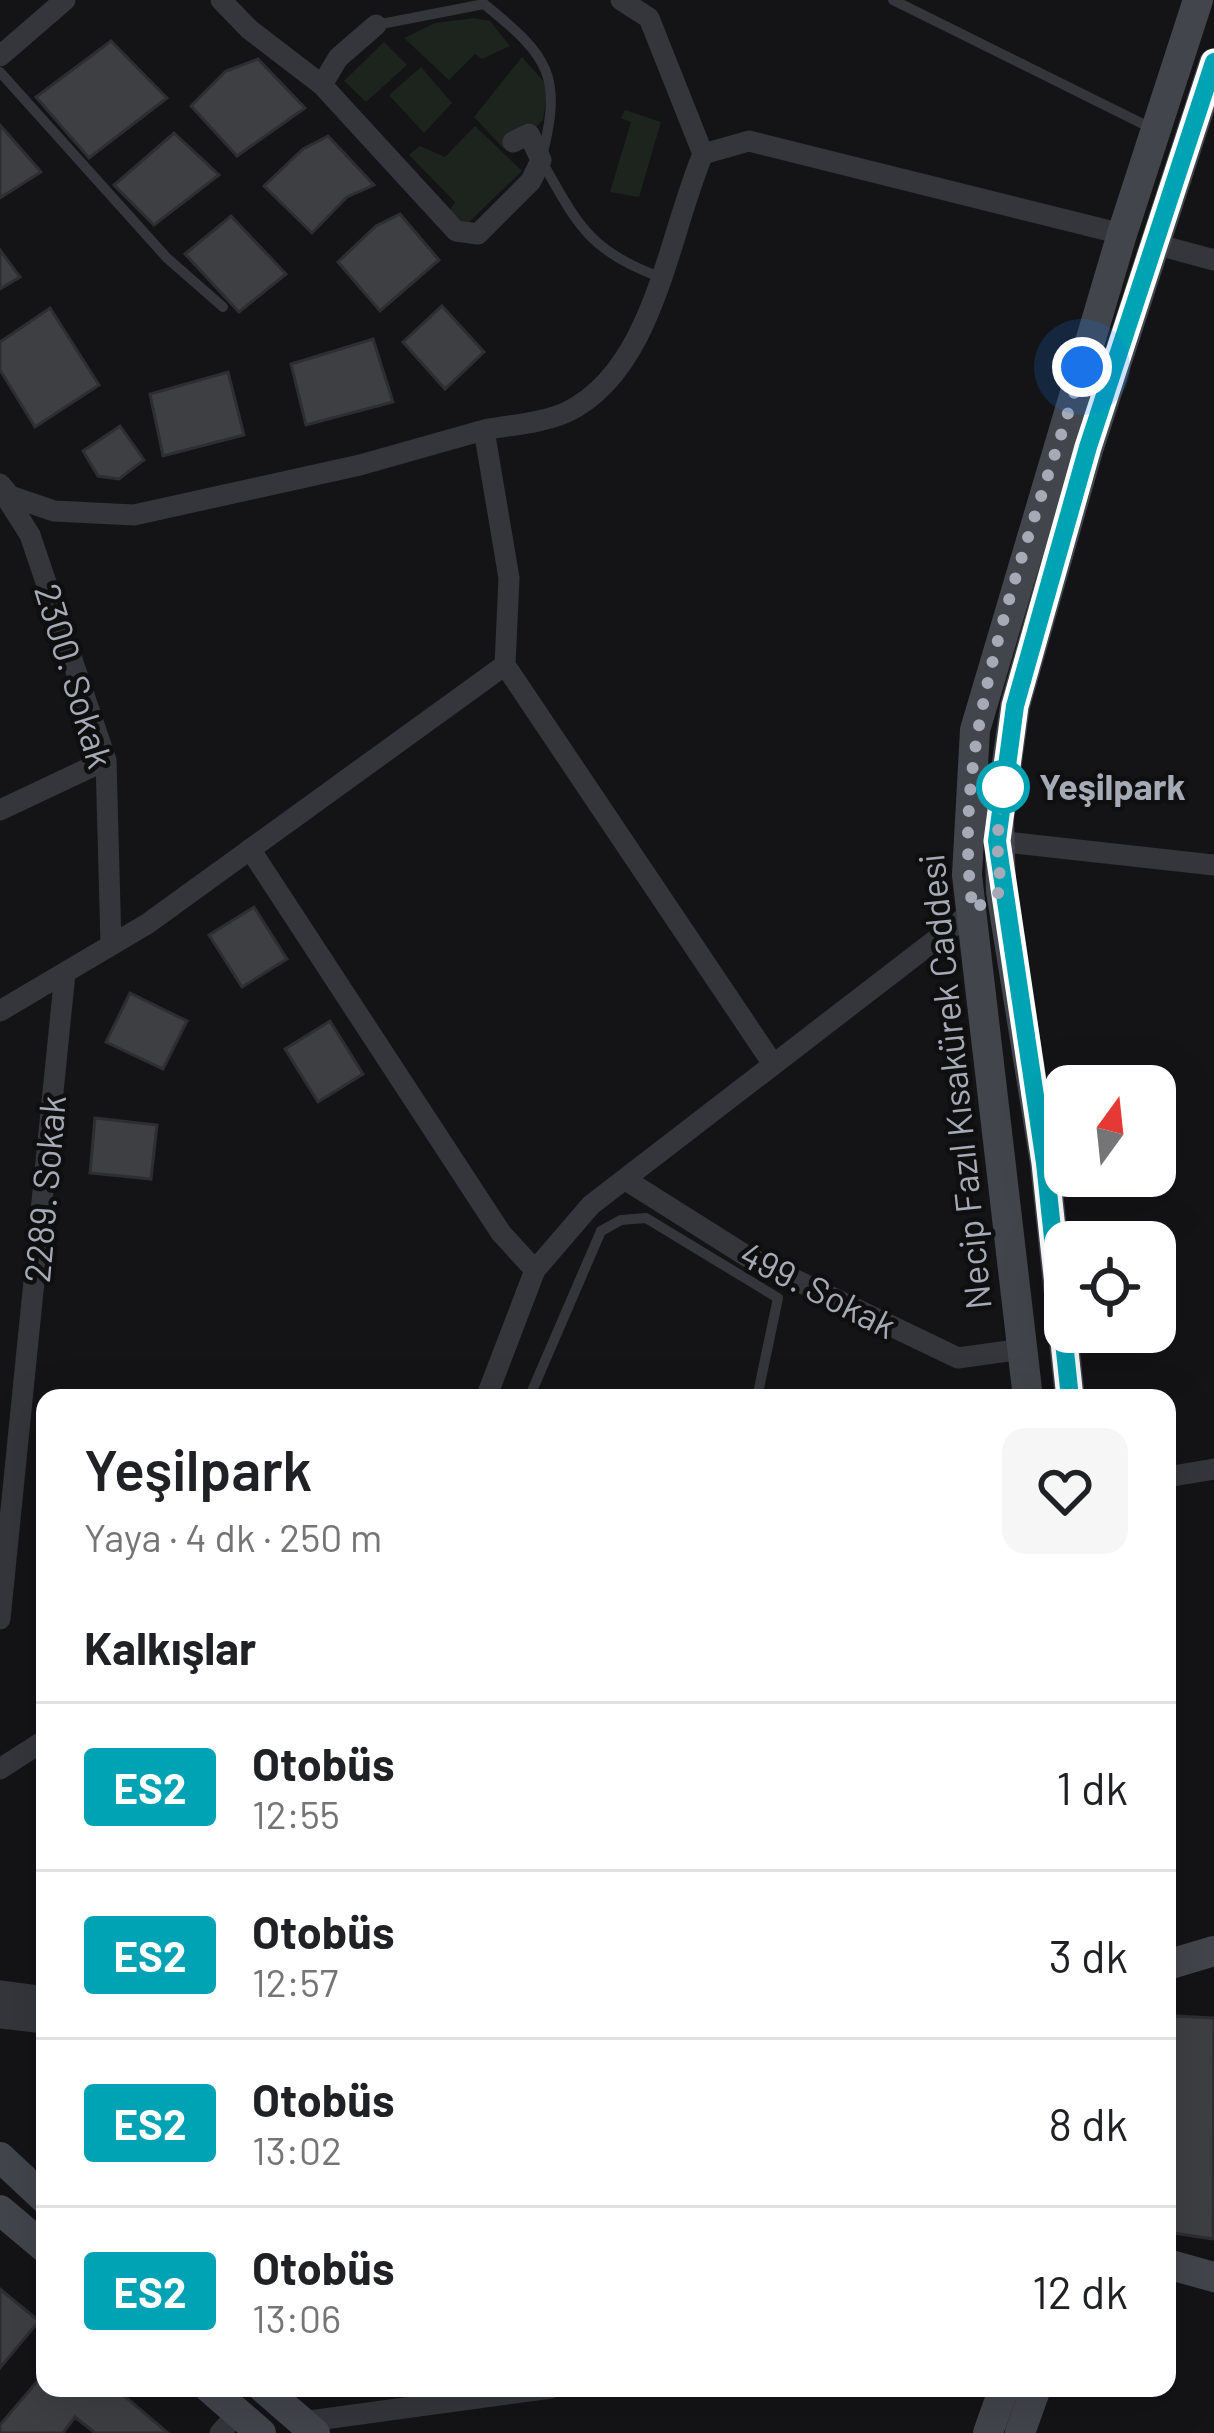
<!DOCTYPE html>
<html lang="tr">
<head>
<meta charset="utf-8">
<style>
  :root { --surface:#fff; --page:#f6f6f6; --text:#202124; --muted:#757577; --line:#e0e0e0 }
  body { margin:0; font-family:Barlow,sans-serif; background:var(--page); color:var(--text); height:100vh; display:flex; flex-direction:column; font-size:45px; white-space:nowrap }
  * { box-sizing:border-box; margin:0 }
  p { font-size:39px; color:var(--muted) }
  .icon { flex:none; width:66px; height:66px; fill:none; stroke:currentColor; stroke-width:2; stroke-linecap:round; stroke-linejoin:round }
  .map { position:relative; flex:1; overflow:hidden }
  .drawer { position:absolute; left:36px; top:1389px; width:1140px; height:1008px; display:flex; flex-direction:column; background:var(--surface); border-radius:24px; box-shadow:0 12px 48px #0002 }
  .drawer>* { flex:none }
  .badge { padding:0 24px; border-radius:9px; font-size:42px; line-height:78px }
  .needle { width:78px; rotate:15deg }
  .tools { position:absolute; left:1044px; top:1065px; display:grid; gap:24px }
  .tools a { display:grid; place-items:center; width:132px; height:132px; border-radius:24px; background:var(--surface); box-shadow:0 12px 48px #0002; font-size:60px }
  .you { position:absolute; width:60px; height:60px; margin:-30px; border:9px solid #fff; border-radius:50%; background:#1a73e8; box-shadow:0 0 0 18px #1a73e833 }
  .map>.badge { position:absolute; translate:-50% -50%; box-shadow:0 0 0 6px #fff }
  h2 { padding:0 48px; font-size:45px; line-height:108px }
  .round { display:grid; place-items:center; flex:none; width:126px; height:126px; border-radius:24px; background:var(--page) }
  .summary { display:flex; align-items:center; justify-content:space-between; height:204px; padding:0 48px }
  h1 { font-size:57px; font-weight:600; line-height:90px }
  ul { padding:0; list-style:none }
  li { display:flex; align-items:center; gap:36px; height:168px; padding:0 48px; border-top:3px solid var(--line) }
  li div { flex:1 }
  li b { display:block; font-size:45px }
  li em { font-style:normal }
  li .badge { min-width:132px; font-weight:700; text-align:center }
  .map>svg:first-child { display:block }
  .green { fill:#1c241d }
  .building { fill:#3e3f43; stroke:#2e2e32; stroke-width:3 }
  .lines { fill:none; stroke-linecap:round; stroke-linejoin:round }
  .service { stroke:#34363b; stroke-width:10 }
  .minor { stroke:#34363b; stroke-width:21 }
  .tertiary { stroke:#34363b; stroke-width:27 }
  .secondary { stroke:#42454b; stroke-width:30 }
  .line-casing { stroke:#fff; stroke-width:27 }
  .line { stroke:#00a3b4; stroke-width:18 }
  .walk { stroke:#a5aab6; stroke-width:12; stroke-dasharray:0 21.6 }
  .stop-dot { fill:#fff; stroke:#00a3b4; stroke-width:6 }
  .labels { text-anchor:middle; stroke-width:9; stroke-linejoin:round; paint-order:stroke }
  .street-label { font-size:36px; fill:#a5aab6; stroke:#0f0f10 }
  .stop-label { font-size:36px; font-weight:bold; fill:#a5aab6; stroke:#0f0f10; text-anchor:start }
</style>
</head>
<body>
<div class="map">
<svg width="1214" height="2433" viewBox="0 0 1214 2433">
  <rect width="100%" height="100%" fill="#141416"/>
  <!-- green -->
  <path class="green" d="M474,18L490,21L510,46L482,59L475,54L449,80L404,38L435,23Z
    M384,42L407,65L366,102L344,81Z
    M522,57L548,86L543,120L533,130L523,124L504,149L474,117Z
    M421,67L452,103L424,133L389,95Z
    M625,110L661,122L639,197L610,192L631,122L621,118Z
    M475,126L522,171L466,225L450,210L455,202L409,155L420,146L445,157Z"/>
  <!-- building -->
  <path class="building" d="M111,41L167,98L89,158L36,97Z
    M258,59L305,108L237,156L191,106L226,71Z
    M0,125L41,172L0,198Z
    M174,133L219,175L154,225L114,185Z
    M328,136L374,185L347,197L312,233L264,186L303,149Z
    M400,214L439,260L380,311L338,262L376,226Z
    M231,216L286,274L239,312L185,254Z
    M0,250L20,277L0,289Z
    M442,306L484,352L445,389L403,342Z
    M50,308L99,385L35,427L0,370V342Z
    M373,339L393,402L306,425L291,364Z
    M228,372L244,435L163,456L150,394Z
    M120,426L144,460L119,479L98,476L83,451Z
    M254,907L287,959L242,987L209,935Z
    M130,993L187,1021L163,1069L106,1042Z
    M330,1021L363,1074L318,1102L285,1049Z
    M95,1118L157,1125L151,1179L90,1173Z
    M1176,2016L1214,2018L1213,2239L1167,2232V2021Z
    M0,2289L39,2321L0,2368Z
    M45,2372V2388H115L168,2433H95L75,2417L63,2433H0V2425Z"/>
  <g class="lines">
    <!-- service -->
    <path class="service" d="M893,0L1153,129
      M376,25L484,4C550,57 563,76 541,160C577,223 588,251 660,277
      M0,72L167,258L223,307
      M529,1398L601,1231L621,1220L646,1218L778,1298L757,1398"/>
    <!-- minor -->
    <path class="minor" d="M221,0L249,29L322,85L338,58L376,25
      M621,0L649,18L703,154
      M0,56L65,0
      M322,85L456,231L478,234L531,181L541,160L529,134L513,142
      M1155,244L1214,260
      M0,484L10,496L54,511L134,515L360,465L484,430
      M6,497L30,535L106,760L111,945
      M505,665L773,1064
      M0,810L106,760
      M997,841L1214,865
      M250,849L501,1233L535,1270
      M0,1011L147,924L505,665L509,578L484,430C510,425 543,423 567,412C654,370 668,236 703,154L749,141L1122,234
      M626,1180L748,1257L958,1358L1023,1349
      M486,1398L535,1270L591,1205L973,911
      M1167,1477L1214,1469
      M0,1619L65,973
      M0,1769L45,1740
      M302,2422L551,2388
      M220,2433L238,2413"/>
    <!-- tertiary -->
    <path class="tertiary" d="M0,1994L45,2000
      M0,2015L45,2020"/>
    <!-- secondary -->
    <path class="secondary" d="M1028,1398L967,875L975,730L1122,234L1198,0
      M1070,1398L1045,1163L1001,891L999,819L1015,706L1089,447L1214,63
      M1167,1965L1214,1951
      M0,2157L45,2199
      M0,2210L45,2248
      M1167,2264L1214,2277
      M209,2388L261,2433
      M263,2388L315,2433
      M988,2433L1004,2388
      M1020,2433L1036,2388"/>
  </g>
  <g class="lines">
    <!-- line casing -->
    <g class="line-casing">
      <path id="line" d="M1070,1398L1045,1163L997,841L1015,706L1088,447L1214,62"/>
    </g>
    <!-- line -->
    <use href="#line" class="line"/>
    <!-- walk -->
    <path class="walk" d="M1003,787L997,841L1001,891L973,910C946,736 1033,535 1082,367"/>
  </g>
  <!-- markers -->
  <circle class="stop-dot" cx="1003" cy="787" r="24"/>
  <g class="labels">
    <!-- street labels -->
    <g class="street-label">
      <text transform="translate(74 676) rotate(73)" y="13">2300. Sokak</text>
      <text transform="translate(955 1082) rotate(-96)" y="13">Necip Fazıl Kısakürek Caddesi</text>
      <text transform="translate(45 1189) rotate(-85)" y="13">2289. Sokak</text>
      <text transform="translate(818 1290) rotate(27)" y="13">499. Sokak</text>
    </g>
    <!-- stop labels -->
    <g class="stop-label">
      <text x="1039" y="800">Yeşilpark</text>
    </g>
  </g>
</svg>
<div class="tools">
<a><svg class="needle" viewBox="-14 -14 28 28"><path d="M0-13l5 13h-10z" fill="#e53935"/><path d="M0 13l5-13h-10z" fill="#757577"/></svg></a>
<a><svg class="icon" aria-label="locate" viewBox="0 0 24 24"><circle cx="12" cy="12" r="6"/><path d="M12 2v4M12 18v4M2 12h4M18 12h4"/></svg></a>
</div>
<div class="you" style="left:1082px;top:367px"></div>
<section class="drawer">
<div class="summary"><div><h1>Yeşilpark</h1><p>Yaya · 4 dk · 250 m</p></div><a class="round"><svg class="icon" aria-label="heart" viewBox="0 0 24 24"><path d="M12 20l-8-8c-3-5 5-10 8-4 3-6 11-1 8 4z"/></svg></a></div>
<h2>Kalkışlar</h2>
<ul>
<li><span class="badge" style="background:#00a3b4;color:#fff">ES2</span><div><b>Otobüs</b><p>12:55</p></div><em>1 dk</em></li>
<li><span class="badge" style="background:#00a3b4;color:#fff">ES2</span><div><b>Otobüs</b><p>12:57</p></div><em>3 dk</em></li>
<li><span class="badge" style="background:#00a3b4;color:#fff">ES2</span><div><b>Otobüs</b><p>13:02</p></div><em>8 dk</em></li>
<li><span class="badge" style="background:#00a3b4;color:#fff">ES2</span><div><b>Otobüs</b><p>13:06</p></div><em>12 dk</em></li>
</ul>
</section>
</div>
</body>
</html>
